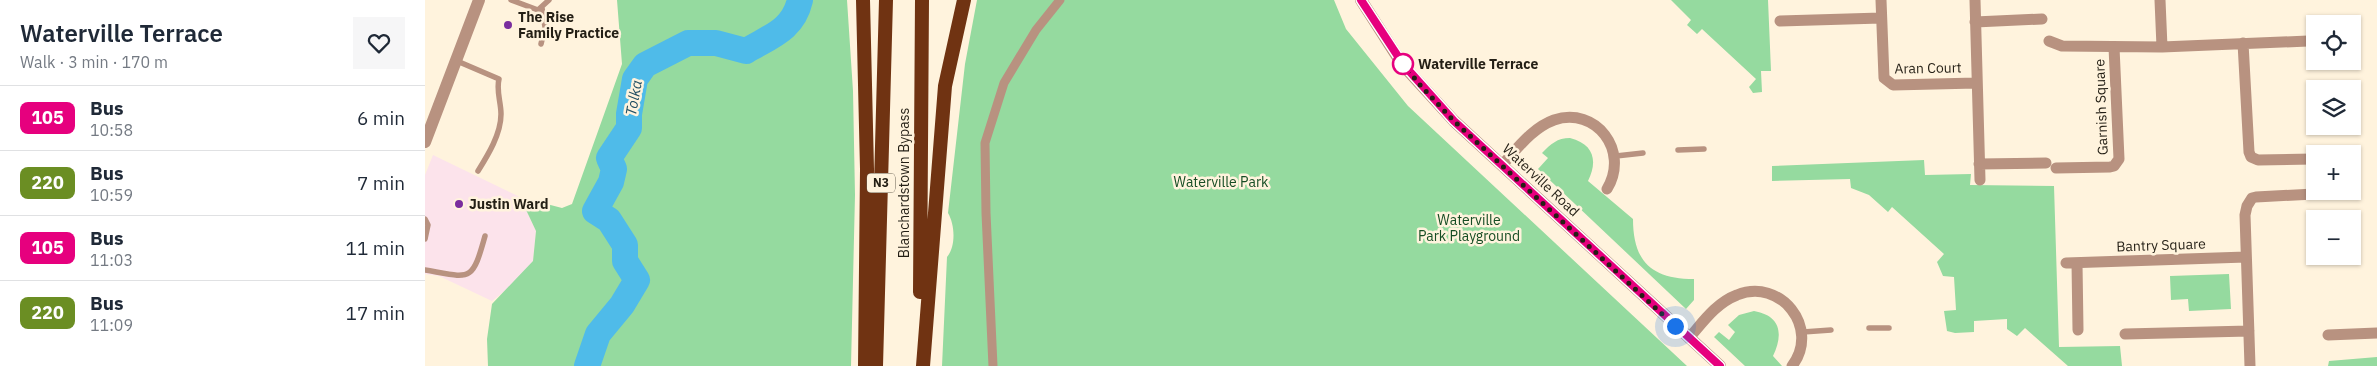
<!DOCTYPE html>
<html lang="en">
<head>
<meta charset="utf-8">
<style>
  :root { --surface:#fff; --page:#f6f6f7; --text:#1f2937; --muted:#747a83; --line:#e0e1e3 }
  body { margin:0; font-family:"IBM Plex Sans",sans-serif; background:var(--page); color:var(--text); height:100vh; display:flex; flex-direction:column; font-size:19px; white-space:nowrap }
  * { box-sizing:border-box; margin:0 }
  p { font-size:16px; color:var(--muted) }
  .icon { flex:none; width:28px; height:28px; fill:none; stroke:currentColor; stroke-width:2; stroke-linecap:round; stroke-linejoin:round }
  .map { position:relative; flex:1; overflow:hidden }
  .side { display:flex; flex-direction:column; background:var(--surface); width:425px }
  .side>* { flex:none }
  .badge { padding:0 10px; border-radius:8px; font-size:18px; line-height:32px }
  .buttons { position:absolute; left:1881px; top:15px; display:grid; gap:10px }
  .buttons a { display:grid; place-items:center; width:55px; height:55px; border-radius:0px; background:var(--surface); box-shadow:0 1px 4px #0004; font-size:25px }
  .you { position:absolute; width:25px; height:25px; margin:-12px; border:4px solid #fff; border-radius:50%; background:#1a73e8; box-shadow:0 0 0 8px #1a73e833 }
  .map>.badge { position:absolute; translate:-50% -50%; box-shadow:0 0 0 2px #fff }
  .round { display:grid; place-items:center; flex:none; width:52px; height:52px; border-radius:0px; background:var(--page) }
  .overview { display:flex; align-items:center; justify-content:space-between; height:85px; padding:0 20px }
  h1 { font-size:24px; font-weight:600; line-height:38px }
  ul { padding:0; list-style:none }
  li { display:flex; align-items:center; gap:15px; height:65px; padding:0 20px; border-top:1px solid var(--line) }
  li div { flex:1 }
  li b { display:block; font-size:19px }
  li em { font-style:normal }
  li .badge { min-width:55px; font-weight:700; text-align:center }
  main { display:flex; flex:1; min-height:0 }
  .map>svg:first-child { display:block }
  .commercial { fill:#fce3eb }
  .green { fill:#95da9f }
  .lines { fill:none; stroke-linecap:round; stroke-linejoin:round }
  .river { stroke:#4fbbe9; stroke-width:26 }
  .service { stroke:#b89280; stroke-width:5.5 }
  .pedestrian { stroke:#b89280; stroke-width:9 }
  .minor { stroke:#b89280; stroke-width:11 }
  .tertiary { stroke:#b89280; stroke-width:12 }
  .trunk { stroke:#703312; stroke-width:14 }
  .line-casing { stroke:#fff; stroke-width:11 }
  .line { stroke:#e6007e; stroke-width:8 }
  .walk { stroke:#241f15; stroke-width:5; stroke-dasharray:0 9 }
  .poi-dot { fill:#7a2d9e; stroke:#fff3dd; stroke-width:2 }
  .stop-dot { fill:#fff; stroke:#e6007e; stroke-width:2.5 }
  .labels { text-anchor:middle; stroke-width:5; stroke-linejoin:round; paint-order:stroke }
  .shield { fill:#fff3dd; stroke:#665f51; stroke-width:1 }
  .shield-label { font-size:12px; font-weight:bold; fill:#241f15 }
  .poi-label { font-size:14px; font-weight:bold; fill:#241f15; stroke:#fff3dd; text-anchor:start }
  .stop-label { font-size:14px; font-weight:bold; fill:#241f15; stroke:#fff3dd; text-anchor:start }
  .street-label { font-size:14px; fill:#241f15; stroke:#fff3dd }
  .park-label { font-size:14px; fill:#164d24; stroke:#fff3dd }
  .water-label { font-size:15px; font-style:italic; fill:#235064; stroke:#fff3dd }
</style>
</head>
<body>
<main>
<section class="side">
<div class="overview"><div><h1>Waterville Terrace</h1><p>Walk · 3 min · 170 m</p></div><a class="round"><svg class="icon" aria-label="heart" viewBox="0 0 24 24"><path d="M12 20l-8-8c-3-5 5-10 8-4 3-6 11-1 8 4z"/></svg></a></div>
<ul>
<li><span class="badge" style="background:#e6007e;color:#fff">105</span><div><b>Bus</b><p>10:58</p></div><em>6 min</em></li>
<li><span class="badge" style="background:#6b8e23;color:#fff">220</span><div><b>Bus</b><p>10:59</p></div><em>7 min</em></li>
<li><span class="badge" style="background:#e6007e;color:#fff">105</span><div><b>Bus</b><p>11:03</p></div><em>11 min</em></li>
<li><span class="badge" style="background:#6b8e23;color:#fff">220</span><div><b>Bus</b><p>11:09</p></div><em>17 min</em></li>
</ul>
</section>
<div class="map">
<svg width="1952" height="366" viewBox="0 0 1952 366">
  <rect width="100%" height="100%" fill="#fff3dd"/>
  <!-- commercial -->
  <path class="commercial" d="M8,155L95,197L111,231L108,261L91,282L67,301L14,276L0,274V175Z"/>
  <!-- green -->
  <path class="green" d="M192,0H422L428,91L430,195L426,366H63L62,339L67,304L108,261L111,231L95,197L137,208L147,204L197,64Z
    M552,0H909L921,29L983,106L1262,366H517L522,257C531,246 530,225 523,213L540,64Z
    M1246,0H1343L1346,71H1336L1337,92L1328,93L1324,87L1331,79L1277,29L1272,34L1262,25L1266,20Z
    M1145,138C1169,144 1173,161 1163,181L1208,219C1208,261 1226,279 1269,279V300L1261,309L1113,169L1123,158L1117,153C1126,144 1132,138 1145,138Z
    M1499,160L1500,175L1546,174L1545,185L1629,186L1634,347L1695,346L1697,366H1643L1600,328L1592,336L1582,329V319L1549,321V332L1530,333L1522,331L1519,311L1531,310L1529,277L1518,276L1512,262L1519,254L1467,207L1463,212L1444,195L1426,188L1425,179L1347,181V166Z
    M1804,274L1806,309L1764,311L1763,299L1746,300L1745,276Z
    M1329,311C1357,316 1358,335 1348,356L1357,366H1320L1289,337L1294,332L1304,340L1310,332L1303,325L1314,315Z
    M1952,357V366H1903L1904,361Z"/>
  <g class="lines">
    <!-- river -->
    <path class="river" d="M162,366L173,334L197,305L212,280L200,261V245L184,220L170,211L186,182L189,169L184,158L204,128V114L210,79L220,65L263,43H291L321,51C346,36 368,30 375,0"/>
    <!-- service -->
    <path class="service" d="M86,0L113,10L124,0
      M116,44L120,27L117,8
      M32,61L74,79C71,91 76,102 76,114C76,134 63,155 53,171
      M1253,150L1279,149
      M1191,156L1218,153
      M0,219L3,225L0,239
      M0,270C46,278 47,283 60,236
      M1444,328H1464
      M1378,332L1406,330"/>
    <!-- pedestrian -->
    <path class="pedestrian" d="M568,366L561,213L560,143L579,83L611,30L635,0"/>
    <!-- minor -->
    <path class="minor" d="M1456,0L1459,78L1468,85L1551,83
      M1550,0L1555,180
      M1735,0L1737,47
      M1355,21L1456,18
      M1550,22L1617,19
      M1624,41L1637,46L1737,47L1883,41
      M1818,43L1824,152L1826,157L1833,160L1888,159
      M1554,164L1621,163
      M1077,165C1092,149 1107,128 1129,120C1171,106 1205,151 1182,189
      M1631,168L1685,167L1689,166L1694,159L1689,47
      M1641,263L1821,257
      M1652,263L1653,330
      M1700,334L1824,331
      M1903,335L1952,333
      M1264,338C1278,322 1291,303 1312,295C1355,277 1396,328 1367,366
      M1825,366L1820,215L1822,206L1827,198L1831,197L1889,194"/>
    <!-- tertiary -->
    <path class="tertiary" d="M936,0L977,64L1029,121L1295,366
      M0,142L54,0"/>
    <!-- trunk -->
    <path class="trunk" d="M438,0L442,169L440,366
      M495,292L497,0
      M451,366L461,0
      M498,366L520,86L539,0"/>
  </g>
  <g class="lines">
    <!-- line casing -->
    <g class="line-casing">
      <path id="line" d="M936,0L978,64L1029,121L1295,366"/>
    </g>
    <!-- line -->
    <use href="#line" class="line"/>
    <!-- walk -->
    <path class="walk" d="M978,64L996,86L1029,121L1250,326"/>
  </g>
  <!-- markers -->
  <g class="poi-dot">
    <circle cx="83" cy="25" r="5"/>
    <circle cx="34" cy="204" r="5"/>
  </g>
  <circle class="stop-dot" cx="978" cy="64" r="10"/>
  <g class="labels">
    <!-- shield labels -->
    <rect class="shield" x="442" y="173.5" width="28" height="19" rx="4"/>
    <g class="shield-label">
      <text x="456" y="187">N3</text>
    </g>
    <!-- poi labels -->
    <g class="poi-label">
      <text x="93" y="22">The Rise<tspan x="93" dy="16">Family Practice</tspan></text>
      <text x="44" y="209">Justin Ward</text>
    </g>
    <!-- stop labels -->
    <g class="stop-label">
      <text x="993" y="69">Waterville Terrace</text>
    </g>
    <!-- street labels -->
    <g class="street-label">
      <text transform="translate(1503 68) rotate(-1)" y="5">Aran Court</text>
      <text transform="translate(1676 107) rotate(-92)" y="5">Garnish Square</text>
      <text transform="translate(1116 180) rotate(43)" y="5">Waterville Road</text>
      <text transform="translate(479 183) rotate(-90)" y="5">Blanchardstown Bypass</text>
      <text transform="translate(1736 245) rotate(-2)" y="5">Bantry Square</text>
    </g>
    <!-- park labels -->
    <g class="park-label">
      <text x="796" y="187">Waterville Park</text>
      <text x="1044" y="225">Waterville<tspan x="1044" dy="16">Park Playground</tspan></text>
    </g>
    <!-- water labels -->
    <g class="water-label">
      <text transform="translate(209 98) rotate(-80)" y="5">Tolka</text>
    </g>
  </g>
</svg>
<div class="buttons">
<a><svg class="icon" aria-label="locate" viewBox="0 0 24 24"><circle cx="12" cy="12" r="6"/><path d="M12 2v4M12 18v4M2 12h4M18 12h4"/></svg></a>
<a><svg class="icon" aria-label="layers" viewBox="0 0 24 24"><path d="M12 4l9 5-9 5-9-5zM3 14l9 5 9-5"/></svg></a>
<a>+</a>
<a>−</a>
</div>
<div class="you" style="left:1250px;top:326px"></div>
</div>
</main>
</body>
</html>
